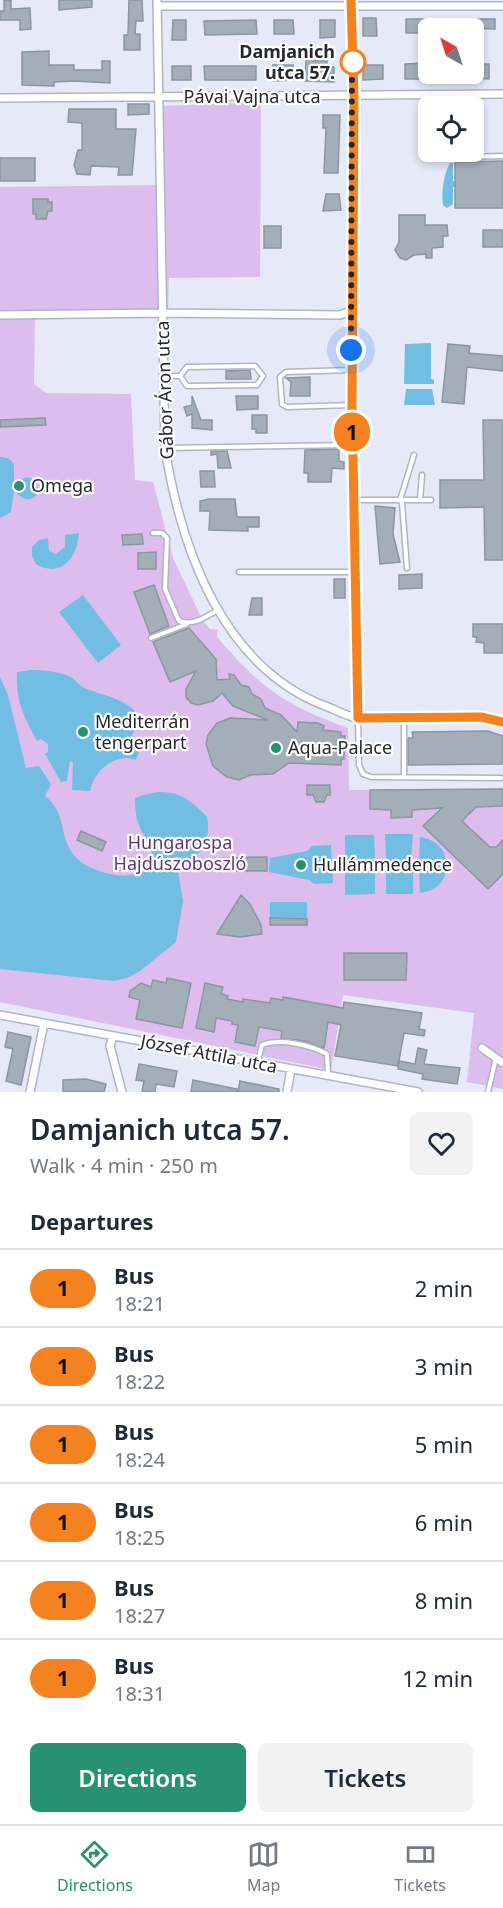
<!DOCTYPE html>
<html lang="en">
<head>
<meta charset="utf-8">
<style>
  :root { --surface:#fff; --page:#f2f2f3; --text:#1f2937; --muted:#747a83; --line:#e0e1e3; --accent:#28916f }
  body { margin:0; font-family:"Noto Sans",sans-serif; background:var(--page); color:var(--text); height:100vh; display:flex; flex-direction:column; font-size:22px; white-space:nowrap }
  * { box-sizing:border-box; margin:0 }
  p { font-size:20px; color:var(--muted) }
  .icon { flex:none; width:33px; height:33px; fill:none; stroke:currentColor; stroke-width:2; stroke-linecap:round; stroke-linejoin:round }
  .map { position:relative; height:1092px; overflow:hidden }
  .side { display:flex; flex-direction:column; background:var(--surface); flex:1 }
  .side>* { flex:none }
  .badge { padding:0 12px; border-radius:20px; font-size:21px; line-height:39px }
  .needle { width:39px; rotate:321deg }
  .controls { position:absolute; left:418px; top:18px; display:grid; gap:12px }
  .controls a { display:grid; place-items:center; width:66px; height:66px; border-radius:9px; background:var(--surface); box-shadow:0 3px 9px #0003; font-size:30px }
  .you { position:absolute; width:30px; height:30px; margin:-15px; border:4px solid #fff; border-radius:50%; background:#1a73e8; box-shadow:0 0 0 9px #1a73e833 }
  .map>.badge { position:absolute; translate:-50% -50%; box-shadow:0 0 0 3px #fff }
  h2 { padding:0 30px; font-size:22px; line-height:54px }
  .round { display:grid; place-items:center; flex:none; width:63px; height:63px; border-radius:9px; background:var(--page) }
  .head { display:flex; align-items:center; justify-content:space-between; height:102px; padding:0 30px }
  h1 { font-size:28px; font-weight:600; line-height:45px }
  .button { display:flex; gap:12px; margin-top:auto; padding:12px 30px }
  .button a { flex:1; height:69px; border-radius:9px; background:var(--accent); color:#fff; font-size:24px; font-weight:600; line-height:69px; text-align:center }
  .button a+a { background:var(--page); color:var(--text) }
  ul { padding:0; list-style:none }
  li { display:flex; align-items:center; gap:18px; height:78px; padding:0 30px; border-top:2px solid var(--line) }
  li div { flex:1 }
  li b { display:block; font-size:22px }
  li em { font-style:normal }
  li .badge { min-width:66px; font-weight:700; text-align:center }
  .tabs { display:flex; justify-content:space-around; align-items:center; height:84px; border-top:2px solid var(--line); background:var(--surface); font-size:16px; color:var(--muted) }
  .tabs a { display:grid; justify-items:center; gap:3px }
  .tabs .current { color:var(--accent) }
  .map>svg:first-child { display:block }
  .green { fill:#ddbdee }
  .water { fill:#72bee2 }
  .building { fill:#a3aeb9; stroke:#8c96a1; stroke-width:1.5 }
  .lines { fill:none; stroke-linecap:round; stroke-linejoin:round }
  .lane-casing { stroke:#b0b5c2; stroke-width:7 }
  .street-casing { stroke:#b0b5c2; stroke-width:10 }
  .lane { stroke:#fff; stroke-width:4 }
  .street { stroke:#fff; stroke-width:7 }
  .line-casing { stroke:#fff; stroke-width:14 }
  .line { stroke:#f58220; stroke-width:9 }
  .walk { stroke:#27282e; stroke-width:6; stroke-dasharray:0 10.8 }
  .stop-dot { fill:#fff; stroke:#f58220; stroke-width:3 }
  .poi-dot { fill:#28916f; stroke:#fff; stroke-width:2 }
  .labels { text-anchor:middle; stroke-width:4.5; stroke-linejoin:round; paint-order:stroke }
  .stop-label { font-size:18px; font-weight:bold; fill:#27282e; stroke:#fff; text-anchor:end }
  .street-label { font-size:18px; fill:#27282e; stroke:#fff }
  .poi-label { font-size:18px; fill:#27282e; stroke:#fff; text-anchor:start }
  .park-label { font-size:18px; fill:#623379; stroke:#fff }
</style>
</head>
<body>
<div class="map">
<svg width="503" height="1092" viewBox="0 0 503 1092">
  <rect width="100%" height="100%" fill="#e5e9f8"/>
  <!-- green -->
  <path class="green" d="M261,102L260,277L169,278L168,314L35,315L34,384L46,393L131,394L135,480L153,482L173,558L203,621L210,629L218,630L217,637C262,689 284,705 348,728L349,790L503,789V1089L467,1082L474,1013L343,995L331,1070L0,1002V187L160,185L164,106Z"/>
  <!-- water -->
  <path class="water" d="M450,163H453V181H475V188L453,187V204L447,208L443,205C441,193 444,173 450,163Z
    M431,343V379L434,380V384H404L405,344Z
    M406,389H432L435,405H404Z
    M0,457L8,458L14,464V484C21,482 24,473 35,480L38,488L36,496C26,503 21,497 14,491L11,512L0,518Z
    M79,533C78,557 61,579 36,564L32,556V547L39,540L48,538L49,551L56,554L65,547V535Z
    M83,595L121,645L98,663L59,612Z
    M30,670C44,670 58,671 71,677C76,680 79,686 85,688C102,696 139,700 140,725L136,724L128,748L139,752L136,760C115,752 94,771 90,791L72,790L73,762L70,761L67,781L61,782L45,754L48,752V744L41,739L37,741C24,717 15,700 17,672Z
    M0,677L8,695L26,768L39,766L51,784L45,796C75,819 49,855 102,872C113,875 123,877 134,874C143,871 150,864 151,854C153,844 145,838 141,830C136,819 135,810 135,798C167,786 184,792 207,817C212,840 200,860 177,865L183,901L176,942L140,971L127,978L114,981L0,969Z
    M385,834H413L411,862L389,863L386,858Z
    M345,835H374L375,857L371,864L375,872V894L345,895Z
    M420,837C434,839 446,848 446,864H423L419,859Z
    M331,845L333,883L314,884L309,880L269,872L270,858L307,851L312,846Z
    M423,866H446C447,882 435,891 420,893L419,871Z
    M389,868H410L413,870V894H386V873Z
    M270,902H307V925H270Z"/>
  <!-- building -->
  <path class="building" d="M4,0H11V9L30,8L31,29L20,30V20H0V11H4Z
    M59,0H92V7L59,10Z
    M129,0H142L143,21H136L135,34H140V50H124V35H128Z
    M363,18H376L377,36H363Z
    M406,19H424V33H406Z
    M469,19H495V29L469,28Z
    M173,20H186V40H172Z
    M256,20L257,34L205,35L204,21Z
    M274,20H293L294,34H274Z
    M320,20H335V37L320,38Z
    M49,51V65H74V70H102V61H110V83L74,81L54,82V86L22,85V52Z
    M306,60L327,61V67H334V82L305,81Z
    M424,63V79H405V64Z
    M474,64H489V79L474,78Z
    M273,65H293V80L274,81Z
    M363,65H383V79L363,80Z
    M172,66H191V80H172Z
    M204,66H256V80H205Z
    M128,104H149V114L128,115Z
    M69,109H116V129H136L132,175H118L119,167L91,166L90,175L77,174L74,165L78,150H82V123L68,122Z
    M323,115H340L338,173H324L326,128H323Z
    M0,158H35V181H0Z
    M503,161V208H455V162Z
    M326,194H339L341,210L323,211Z
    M33,199H48V202H52V211H48L46,219H36V214H33Z
    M399,215H425V225H447L448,236H443V247L432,248V258H426V254L414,255L406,260L400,258L395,250L399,242Z
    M264,226H281V248H264Z
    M483,230H503V247H483Z
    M448,344L470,346L469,353L503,356V371L467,367L464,404L442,402Z
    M250,370L251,379H226V371Z
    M310,377V396H290L291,382L286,378Z
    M192,396L201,420H212V430L192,428V414L187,416L184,407L192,405Z
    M236,396H258V409L237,410Z
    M252,415H267V433H256V429H252Z
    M45,418L46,425L0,427V420Z
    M483,420H503V560H485L484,507L440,508V480H484Z
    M339,449V461L344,462V469L332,468L331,482H308V473H304L305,450Z
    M211,451H227L231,468H218L217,454L211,455Z
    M200,471H214L215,487H201Z
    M209,499H235L237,517H259V527H248V531L209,530L210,511H200V501Z
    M375,506L395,508L393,534L400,562L380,564Z
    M142,534L143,544L123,545L122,535Z
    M156,552V569H138V553Z
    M422,574V588L399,589V575Z
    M334,579H345V598H334Z
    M154,585L169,626L150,634L134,592Z
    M252,598H262V615H249Z
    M473,624H503V653H484V643L476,642L477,637H473Z
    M189,628L216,659L217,680L230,679L229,674L234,675L241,685L249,687L252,694L261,699L265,708L281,715L297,732L298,722L318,723L324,726L323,730L341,732V736H345L344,759H341V765L289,763L273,774L250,775L239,780L227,777L213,766L206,744L208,735L217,723L230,718L268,720L233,706L222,693L213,701L198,705L191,703L186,697V689L196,671L170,682L153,642Z
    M488,731L503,736V764L408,765V738H413L412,732Z
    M307,785H330V795H327L324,802H316L313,795H307Z
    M503,789V806L476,807L462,821L490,847H496L503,840V874L488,889L423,826L442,808L412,810V817L391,818V810L370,809V790Z
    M81,831L106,842L102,851L77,840Z
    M257,857H267V871H224L223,858Z
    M241,895L250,904L261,925L262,934L240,937L217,934Z
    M270,918L307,919V925H270Z
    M344,953H407L406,980H344Z
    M167,978L191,983L182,1028L136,1019L140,1000L129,997L130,991L141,983L151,987L153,980L166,983Z
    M205,983L223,987L221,994L228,996L227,999L243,1002V999L270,1003L271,998L283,1000V997L343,1008L344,1002L422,1013L419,1029L425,1030L424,1036L404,1033L398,1066L335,1056L341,1025L328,1022L324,1048L305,1041L281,1038L282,1031L259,1027L255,1046L235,1042L238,1025L232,1024V1021L216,1018L214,1032L196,1028Z
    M8,1032L31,1037L21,1085L6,1081L13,1049L5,1047Z
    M418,1048L427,1050L424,1064L460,1068L457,1084L422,1079L423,1074L398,1069L399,1061L415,1064Z
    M139,1064L177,1071L174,1087L156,1084L155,1092H142L144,1081L136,1080Z
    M86,1079L106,1084L104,1092H63V1080Z
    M193,1080L237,1089V1092H191Z
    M240,1081L279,1089V1092H238Z"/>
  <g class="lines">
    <!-- lane casing -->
    <g class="lane-casing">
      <path id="lane" d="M464,157L503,156
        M255,366L263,376L257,385L187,386L180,376L187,367Z
        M352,370L286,372L280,377L282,404L287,407L352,405
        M164,376H180
        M165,448L351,445
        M354,500H431
        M420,500L422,475
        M153,533H162L167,538L165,589L179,621C194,626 205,617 218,610
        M407,568L402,503L400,500L414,455
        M239,572H354
        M151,638L187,624
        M358,719L359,765L363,774L371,777L501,778
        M404,777V717
        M258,1061L262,1045C280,1038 310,1045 327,1054L328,1075
        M488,1092L496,1058"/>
    </g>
    <!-- street casing -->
    <g class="street-casing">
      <path id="street" d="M157,0L165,448C181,549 223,669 328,707C338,711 348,717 358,718C370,720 383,717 395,717C430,716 469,712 503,722
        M351,0L354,97L352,445L358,718
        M157,6H503
        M0,98L503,94
        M0,315L162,313L340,315L351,311
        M0,1015L418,1092
        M113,1036L110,1046L122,1092
        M482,1048L503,1063
        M30,1092L44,1023
        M287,1092L291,1069"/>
    </g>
    <!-- lane -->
    <use href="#lane" class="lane"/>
    <!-- street -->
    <use href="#street" class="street"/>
  </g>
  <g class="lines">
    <!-- line casing -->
    <g class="line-casing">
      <path id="line" d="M351,0L354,97L352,405L358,718L481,717L503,722"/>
    </g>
    <!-- line -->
    <use href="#line" class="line"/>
    <!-- walk -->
    <path class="walk" d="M351,350L352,51L353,62"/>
  </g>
  <!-- markers -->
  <circle class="stop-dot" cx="353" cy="62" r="12"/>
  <g class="poi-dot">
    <circle cx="19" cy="486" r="6"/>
    <circle cx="83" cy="732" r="6"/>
    <circle cx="276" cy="748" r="6"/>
    <circle cx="301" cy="865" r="6"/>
  </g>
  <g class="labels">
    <!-- stop labels -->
    <g class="stop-label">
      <text x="335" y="58">Damjanich<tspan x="335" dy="21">utca 57.</tspan></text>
    </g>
    <!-- street labels -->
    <g class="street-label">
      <text x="252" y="103">Pávai Vajna utca</text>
      <text transform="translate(165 390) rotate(-92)" y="6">Gábor Áron utca</text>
      <text transform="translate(209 1054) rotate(11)" y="6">József Attila utca</text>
    </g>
    <!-- poi labels -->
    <g class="poi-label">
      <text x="31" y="492">Omega</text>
      <text x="95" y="728">Mediterrán<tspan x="95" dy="21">tengerpart</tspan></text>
      <text x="288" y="754">Aqua-Palace</text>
      <text x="313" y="871">Hullámmedence</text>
    </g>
    <!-- park labels -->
    <g class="park-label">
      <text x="180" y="849">Hungarospa<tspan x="180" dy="21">Hajdúszoboszló</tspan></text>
    </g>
  </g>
</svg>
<div class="controls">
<a><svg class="needle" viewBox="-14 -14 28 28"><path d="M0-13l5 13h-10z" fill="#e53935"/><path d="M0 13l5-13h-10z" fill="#747a83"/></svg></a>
<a><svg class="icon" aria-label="locate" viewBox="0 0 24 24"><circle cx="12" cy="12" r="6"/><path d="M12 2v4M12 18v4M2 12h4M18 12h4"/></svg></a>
</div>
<div class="you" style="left:351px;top:350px"></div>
<b class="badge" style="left:352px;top:432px;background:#f58220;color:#111">1</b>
</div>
<section class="side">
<div class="head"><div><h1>Damjanich utca 57.</h1><p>Walk · 4 min · 250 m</p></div><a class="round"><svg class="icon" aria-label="heart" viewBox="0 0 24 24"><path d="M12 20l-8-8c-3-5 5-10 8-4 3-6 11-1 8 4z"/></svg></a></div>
<h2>Departures</h2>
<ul>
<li><span class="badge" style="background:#f58220;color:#111">1</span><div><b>Bus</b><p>18:21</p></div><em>2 min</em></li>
<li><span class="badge" style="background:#f58220;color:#111">1</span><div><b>Bus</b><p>18:22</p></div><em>3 min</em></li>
<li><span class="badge" style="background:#f58220;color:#111">1</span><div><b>Bus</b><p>18:24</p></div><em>5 min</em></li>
<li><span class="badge" style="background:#f58220;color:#111">1</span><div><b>Bus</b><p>18:25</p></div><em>6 min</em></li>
<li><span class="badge" style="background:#f58220;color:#111">1</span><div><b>Bus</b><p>18:27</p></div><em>8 min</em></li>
<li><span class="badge" style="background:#f58220;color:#111">1</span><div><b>Bus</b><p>18:31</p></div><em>12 min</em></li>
</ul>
<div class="button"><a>Directions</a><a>Tickets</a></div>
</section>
<nav class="tabs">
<a class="current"><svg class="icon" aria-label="directions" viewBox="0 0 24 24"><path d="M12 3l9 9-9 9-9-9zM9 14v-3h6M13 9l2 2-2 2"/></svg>Directions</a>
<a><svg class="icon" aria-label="map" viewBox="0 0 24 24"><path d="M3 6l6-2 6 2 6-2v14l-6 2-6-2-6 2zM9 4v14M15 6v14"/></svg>Map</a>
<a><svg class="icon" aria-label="tickets" viewBox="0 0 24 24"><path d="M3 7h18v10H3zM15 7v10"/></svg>Tickets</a>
</nav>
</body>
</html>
